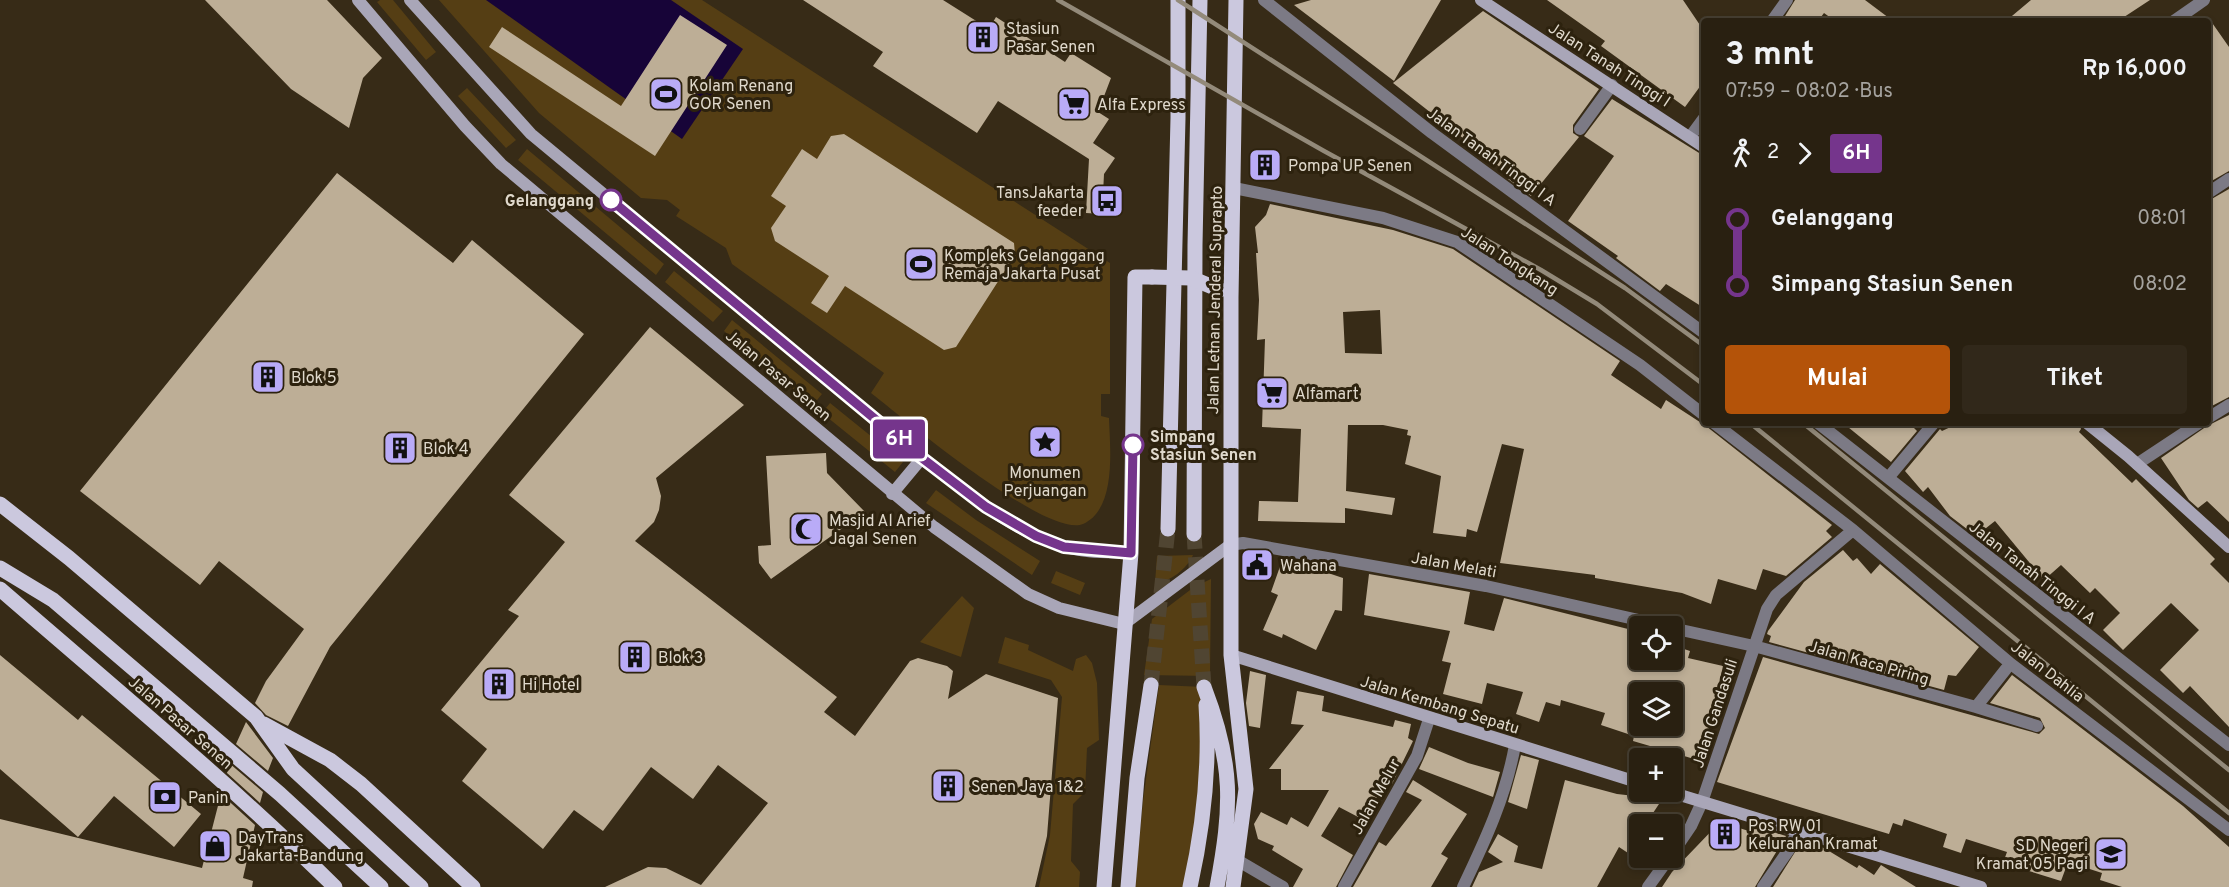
<!DOCTYPE html>
<html lang="id">
<head>
<meta charset="utf-8">
<style>
  :root { --surface:#292011; --page:#31281a; --text:#f1f3f6; --muted:#a5a39f; --line:#453e31; --accent:#b45309 }
  body { margin:0; font-family:Overpass,sans-serif; background:var(--page); color:var(--text); height:100vh; display:flex; flex-direction:column; font-size:22px; white-space:nowrap }
  * { box-sizing:border-box; margin:0 }
  p { font-size:20px; color:var(--muted) }
  .icon { flex:none; width:33px; height:33px; fill:none; stroke:currentColor; stroke-width:2; stroke-linecap:round; stroke-linejoin:round }
  .map { position:relative; flex:1; overflow:hidden }
  .details { position:absolute; left:1701px; top:18px; width:510px; height:408px; display:flex; flex-direction:column; background:var(--surface); border-radius:6px; box-shadow:0 3px 9px #0003,0 0 0 2px var(--line) }
  .details>* { flex:none }
  .badge { padding:0 12px; border-radius:4px; font-size:21px; line-height:39px }
  .fabs { position:absolute; left:1629px; top:616px; display:grid; gap:12px }
  .fabs a { display:grid; place-items:center; width:54px; height:54px; border-radius:6px; background:var(--surface); box-shadow:0 3px 9px #0003,0 0 0 2px var(--line); font-size:30px }
  .map>.badge { position:absolute; translate:-50% -50%; box-shadow:0 0 0 3px #fff }
  .legs { display:flex; align-items:center; gap:9px; height:66px; padding:0 24px; font-size:20px }
  .legs p { margin-inline-start:auto }
  .summary { display:flex; align-items:center; justify-content:space-between; height:102px; padding:0 24px }
  h1 { font-size:33px; font-weight:700; line-height:45px }
  .action { display:flex; gap:12px; margin-top:auto; padding:12px 24px }
  .action a { flex:1; height:69px; border-radius:6px; background:var(--accent); color:#fff; font-size:24px; font-weight:700; line-height:69px; text-align:center }
  .action a+a { background:var(--page); color:var(--text) }
  ul { padding:0 24px; list-style:none }
  li { display:flex; align-items:center; gap:21px; height:66px; font-size:22px }
  li i { display:grid; place-items:center; width:9px; height:100%; margin:0 8px; background:currentColor }
  li i::after { content:''; width:15px; height:15px; margin:-8px; border:4px solid; border-radius:50%; background:var(--surface) }
  li p { margin-inline-start:auto }
  li:first-child i { background:linear-gradient(#0000 50%,currentColor 0) }
  li:last-child i { background:linear-gradient(currentColor 50%,#0000 0) }
  .map>svg:first-child { display:block }
  .green { fill:#553e14 }
  .water { fill:#170438 }
  .building { fill:#bdae96; fill-rule:evenodd }
  .lines { fill:none; stroke-linecap:round; stroke-linejoin:round }
  .primary-tunnel { stroke:#504532; stroke-width:15; stroke-dasharray:15 8; stroke-linecap:butt }
  .street { stroke:#7c7a85; stroke-width:12 }
  .secondary { stroke:#a9a6b8; stroke-width:12 }
  .primary { stroke:#cbc8de; stroke-width:15 }
  .rail { stroke:#938a7a; stroke-width:4.5 }
  .primary-bridge { stroke:#cbc8de; stroke-width:15 }
  .line-1-casing { stroke:#fff; stroke-width:14 }
  .line-1 { stroke:#75358c; stroke-width:9 }
  .stop-1-dot { fill:#fff; stroke:#75358c; stroke-width:3 }
  .labels { text-anchor:middle; stroke-width:6; stroke-linejoin:round; paint-order:stroke }
  .poi-label { font-size:16px; fill:#e0d9cc; stroke:#2d220e; text-anchor:start }
  .street-label { font-size:16px; fill:#e0d9cc; stroke:#2d220e }
  .stop-label { font-size:16px; font-weight:bold; fill:#e0d9cc; stroke:#2d220e; text-anchor:end }
</style>
</head>
<body>
<div class="map">
<svg width="2229" height="887" viewBox="0 0 2229 887">
  <rect width="100%" height="100%" fill="#372b17"/>
  <!-- green -->
  <path class="green" d="M380,0H393L436,52L426,60L377,2Z
    M439,0H702L1110,263V394H1101V416L1109,418C1110,448 1117,509 1083,524C1047,539 903,418 871,393L884,373L732,264L726,248L676,216L680,210L667,200L641,198L539,113Z
    M467,88L516,140L506,148L458,96Z
    M527,149L664,264L656,275L518,160Z
    M674,271L723,311L713,322L665,282Z
    M732,320L822,394L813,405L724,331Z
    M830,403L903,462L895,472L822,413Z
    M936,490L976,520L1040,561L1032,575L926,503Z
    M1193,555C1188,568 1169,583 1155,583L1157,556Z
    M1056,571L1085,583L1080,595L1051,583Z
    M1211,579L1210,676L1144,675L1152,619L1194,587Z
    M962,596L974,608L961,657L920,642Z
    M1005,637L1029,645L1028,650L1073,671L1076,659L1086,655L1092,663L1097,683L1099,740L1087,748L1085,792L1073,804L1071,861L1080,872L1079,887H1039L1050,835L1062,697L1051,680L998,663Z
    M1159,685L1204,687L1207,720L1188,887H1135L1143,801Z"/>
  <!-- water -->
  <path class="water" d="M486,0H671L743,49L682,139Z"/>
  <!-- building -->
  <path class="building" d="M205,0H327L382,58L363,78L349,128L291,89Z
    M803,0H943L989,29L996,17L1065,62L1071,53L1111,78L1098,112L1109,119L1093,143L1115,158L1104,174L1102,214L1086,213L1089,159L998,101L977,133L873,66L883,52Z
    M1311,0H1441L1394,81L1294,5Z
    M1547,0H1683L1704,31V81L1685,107L1601,46L1605,41Z
    M1795,0H1865L1893,21H1835L1824,13L1818,21H1782Z
    M2031,0H2150L2118,21H2006Z
    M1483,11L1599,89L1573,125V133L1579,137L1531,196L1508,179L1510,175L1393,83Z
    M680,15L727,45L655,156L489,47L502,27L621,106Z
    M2208,17L2229,47V171L2208,183Z
    M1612,99L1704,156V308L1666,284L1660,291L1616,258L1618,256L1568,221L1614,156L1584,136Z
    M844,134L1014,243L1015,255L956,347L944,350L845,286L827,313L811,303L829,276L775,241L771,228L786,206L771,196L802,149L817,159L831,136Z
    M337,173L453,263L472,240L584,334L330,647L288,726L266,715L255,703L266,681L304,629L219,561L200,585L80,491Z
    M2229,189V397L2208,408V201Z
    M1270,204L1393,230L1453,249L1620,361L1611,375L1661,409L1666,400L1706,426L1832,525L1826,531L1832,537L1786,576L1763,569L1756,590L1718,579L1711,604L1682,593L1595,578V575L1500,563L1524,449L1502,444L1477,532L1467,529L1466,537L1433,533L1441,476L1405,464L1411,436L1407,435L1408,430L1383,425H1348L1346,491L1395,498L1392,515L1345,508V523L1258,521L1259,501L1298,502L1301,429L1262,427L1265,339L1257,340L1259,300L1256,253H1258L1255,227L1266,215ZM1380,310L1382,354L1345,353L1343,312Z
    M650,327L744,405L656,478L661,496L659,510L654,522L635,541L837,697L824,712L855,736L910,661L918,658L947,666L953,671L948,699L986,674L1058,698L1047,836L1035,887H605L648,867L666,868L701,885L768,803L718,765L693,799L651,767L603,831L574,810L543,849L462,781L487,749L441,710L519,616L508,610L565,542L509,495Z
    M2229,415V522L2207,501L2198,508L2189,500L2161,458L2207,426Z
    M1843,423H1909L1917,431L1891,462Z
    M1959,423H2079L2081,429L2079,432L2132,483L2136,479L2215,559L2210,564L2229,583V727L2190,686L2183,693L2160,670L2199,630L2171,603L2123,650L2103,630L2120,613L2095,588L2090,593L2061,565L2044,580L1995,521L1976,536L1950,516L1928,487L1923,492L1905,471L1940,429L1942,431Z
    M826,453L827,473L865,512L771,579L759,563L758,546L771,545L766,456Z
    M1843,550L1853,561L1857,558L1871,574L1880,564L1979,647L1956,676L1948,675L1944,690L1769,642L1771,636L1767,634L1768,631L1804,582Z
    M1283,558L1343,578L1342,611L1335,610L1316,650L1283,634L1282,638L1263,630L1278,595L1271,592Z
    M1369,574L1470,592L1464,624L1494,631L1504,598L1640,632V660H1672V645L1690,651L1688,658L1723,666L1701,761L1633,741L1634,736L1601,725L1605,713L1561,700L1560,706L1546,702L1539,722L1516,714L1523,692L1487,683L1482,704L1443,694L1451,663L1442,661L1450,631L1364,615ZM1640,693H1672V726H1640Z
    M0,655L78,720L82,715L201,814L174,847L114,796L78,837L0,769Z
    M1763,657L2039,734L2045,728L2040,718L1990,703L2012,675L2183,806L2229,847V887H2122L2100,880L2102,873L2068,862L2061,881L2003,863L2007,852L1966,839L1961,853L1943,847L1947,834L1904,819L1902,826L1893,823L1889,834L1717,782Z
    M1250,671L1266,675L1260,728L1249,726L1246,703Z
    M1297,691L1324,696L1322,711L1393,727L1395,720L1411,724L1408,738L1413,741L1392,784L1386,782L1376,799L1373,797L1360,818L1339,807L1321,836L1353,855L1336,887H1293L1303,869L1272,850L1274,846L1258,839L1254,824L1261,812L1287,825L1291,817L1308,827L1329,790H1281V769H1269L1304,725L1291,724Z
    M246,722L273,758L268,771L236,744Z
    M1429,747L1468,763L1500,772L1493,797L1419,769Z
    M1521,755L1539,760L1527,809L1508,802Z
    M229,763L263,792L260,803L227,773Z
    M1413,780L1467,814L1441,854L1448,858L1431,887H1353L1379,842L1386,846L1422,800L1406,792Z
    M1565,780L1617,794L1644,797L1647,793L1661,801L1645,825H1640V861L1619,847L1597,887H1472L1479,872L1503,862L1488,852L1498,834L1518,846L1514,862L1542,869Z
    M221,794L255,825L243,878L253,881L252,887H0V819L202,868Z
    M1720,822L1752,832L1754,826L1786,836L1755,887H1662L1672,872Z
    M1802,841L1824,848L1857,868L1859,865L1874,875L1881,865L1916,887H1773Z"/>
  <g class="lines">
    <!-- primary-tunnel -->
    <path class="primary-tunnel" d="M1194,534L1204,687
      M1151,685L1168,529"/>
    <!-- street -->
    <path class="street" d="M1264,0L1432,133L1704,333
      M1772,21L1787,0
      M2174,21L2204,0
      M1580,129L1612,85
      M1690,137L1704,118
      M1234,188L1383,218L1457,242L1640,365L1704,415
      M2208,193L2229,179
      M2208,418L2229,405
      M1714,423L1853,530L2011,664L2229,830
      M1818,423L2229,745
      M2137,464L2199,423
      M1888,478L1934,423
      M1230,545L1243,543L1486,586L1670,627
      M1672,628L1754,646L1976,707L2006,669
      M1976,707L2037,726
      M1672,854L1691,826L1702,802L1767,609L1776,595L1853,530
      M1237,860L1283,887
      M1344,887L1417,756L1429,719
      M1463,887C1485,841 1506,796 1515,745
      M1648,887L1669,858
      M1763,887L1790,848L1798,830"/>
    <!-- secondary -->
    <path class="secondary" d="M358,0L465,126L501,164L934,527L1028,594L1059,608L1124,624L1230,545
      M410,0L531,134L922,458C965,490 1009,530 1062,546C1084,553 1109,552 1131,553
      M1481,0L1704,147
      M2087,423L2128,456L2229,547
      M892,494L922,458
      M1231,655L1640,783
      M1670,792L1981,887"/>
    <!-- primary -->
    <path class="primary" d="M0,504L69,558L256,717L293,769L421,887
      M1168,529L1178,118V0
      M1194,534L1195,245L1200,0
      M0,568L53,600L280,794L381,887
      M0,589C113,687 228,782 335,887
      M1204,687C1234,765 1232,806 1217,887
      M264,724L330,760L361,784L473,887
      M1104,887L1131,553L1135,277H1152
      M1128,887L1137,778L1151,685
      M1190,887C1203,829 1210,764 1206,705
      M1233,887L1246,789L1231,655V298L1236,0"/>
    <!-- rail -->
    <path class="rail" d="M1058,0L1324,151L1541,270L1597,304L1704,385
      M1178,0L1625,288L1704,346
      M1750,423L2229,813
      M1803,423L2229,770"/>
    <!-- primary-bridge -->
    <path class="primary-bridge" d="M1152,277L1191,278L1220,290"/>
  </g>
  <g class="lines">
    <!-- line-1 casing -->
    <g class="line-1-casing">
      <path id="line-1" d="M611,200L922,458L986,507L1036,536L1064,547L1131,553L1133,445"/>
    </g>
    <!-- line-1 -->
    <use href="#line-1" class="line-1"/>
  </g>
  <!-- icons -->
  <defs>
    <g id="building-square" transform="scale(1.725)"><rect x="-9" y="-9" width="18" height="18" rx="4" fill="#b9abf7" stroke="#2d220e"/><path d="M-4-6H4V6H1V3H-1V6H-4ZM-2.5-4.3h1.7v1.8h-1.7ZM.8-4.3h1.7v1.8H.8ZM-2.5-1h1.7V.8h-1.7ZM.8-1h1.7V.8H.8Z" fill="#111"/></g>
    <g id="stadium-square" transform="scale(1.725)"><rect x="-9" y="-9" width="18" height="18" rx="4" fill="#b9abf7" stroke="#2d220e"/><path d="M0-5a6.5 5 0 1 0 0 10a6.5 5 0 1 0 0-10ZM-3.5-1.8h7v3.6h-7Z" fill="#111"/></g>
    <g id="supermarket-square" transform="scale(1.725)"><rect x="-9" y="-9" width="18" height="18" rx="4" fill="#b9abf7" stroke="#2d220e"/><path d="M-6-5.5h2.5l.6 2H6L4.5 2H-2.5L-4.4-4H-6ZM-1.5 3.2a1.3 1.3 0 1 0 .1 0ZM3 3.2a1.3 1.3 0 1 0 .1 0Z" fill="#111"/></g>
    <g id="bus-square" transform="scale(1.725)"><rect x="-9" y="-9" width="18" height="18" rx="4" fill="#b9abf7" stroke="#2d220e"/><path d="M-5-6H5V4H4V6H2V4H-2V6H-4V4H-5ZM-3.5-4V0h7V-4ZM-3.5 1.2v1.5H-2V1.2ZM2 1.2v1.5H3.5V1.2Z" fill="#111"/></g>
    <g id="sight-square" transform="scale(1.725)"><rect x="-9" y="-9" width="18" height="18" rx="4" fill="#b9abf7" stroke="#2d220e"/><path d="M0-6L1.8-2.2L6-1.7L2.9 1.2L3.7 5.4L0 3.3L-3.7 5.4L-2.9 1.2L-6-1.7L-1.8-2.2Z" fill="#111"/></g>
    <g id="mosque-square" transform="scale(1.725)"><rect x="-9" y="-9" width="18" height="18" rx="4" fill="#b9abf7" stroke="#2d220e"/><path d="M3.5-4.9A6 6 0 1 0 3.5 4.9A5 5 0 1 1 3.5-4.9Z" fill="#111"/></g>
    <g id="civic-square" transform="scale(1.725)"><rect x="-9" y="-9" width="18" height="18" rx="4" fill="#b9abf7" stroke="#2d220e"/><path d="M-.6-6.5H3V-4.5H.6V-3L4-1V1h2V6H-6V1h2V-1L-.6-3ZM-1.2 2.5V6h2.4V2.5Z" fill="#111"/></g>
    <g id="bank-square" transform="scale(1.725)"><rect x="-9" y="-9" width="18" height="18" rx="4" fill="#b9abf7" stroke="#2d220e"/><path d="M-6-4H6V4H-6ZM0-2.3a2.3 2.3 0 1 0 0 4.6a2.3 2.3 0 1 0 0-4.6Z" fill="#111"/></g>
    <g id="shop-square" transform="scale(1.725)"><rect x="-9" y="-9" width="18" height="18" rx="4" fill="#b9abf7" stroke="#2d220e"/><path d="M-5-2.5h2.3a2.7 3.5 0 0 1 5.4 0H5L5.5 6h-11ZM-1.5-2.5h3a1.5 2.3 0 0 0-3 0Z" fill="#111"/></g>
    <g id="school-square" transform="scale(1.725)"><rect x="-9" y="-9" width="18" height="18" rx="4" fill="#b9abf7" stroke="#2d220e"/><path d="M0-5L7-2L0 1L-7-2ZM-4 1L0 2.5L4 1V4Q0 6-4 4Z" fill="#111"/></g>
  </defs>
  <g fill-rule="evenodd">
    <use href="#building-square" x="983" y="37"/>
    <use href="#stadium-square" x="666" y="94"/>
    <use href="#supermarket-square" x="1074" y="104"/>
    <use href="#building-square" x="1265" y="165"/>
    <use href="#bus-square" x="1107" y="201"/>
    <use href="#stadium-square" x="921" y="264"/>
    <use href="#building-square" x="268" y="377"/>
    <use href="#supermarket-square" x="1272" y="393"/>
    <use href="#sight-square" x="1045" y="442"/>
    <use href="#building-square" x="400" y="448"/>
    <use href="#mosque-square" x="806" y="529"/>
    <use href="#civic-square" x="1257" y="565"/>
    <use href="#building-square" x="635" y="657"/>
    <use href="#building-square" x="499" y="684"/>
    <use href="#building-square" x="948" y="786"/>
    <use href="#bank-square" x="165" y="797"/>
    <use href="#building-square" x="1725" y="834"/>
    <use href="#shop-square" x="215" y="846"/>
    <use href="#school-square" x="2111" y="854"/>
  </g>
  <!-- markers -->
  <g class="stop-1-dot">
    <circle cx="611" cy="200" r="10"/>
    <circle cx="1133" cy="445" r="10"/>
  </g>
  <g class="labels">
    <!-- poi labels -->
    <g class="poi-label">
      <text x="1006" y="34">Stasiun<tspan x="1006" dy="18">Pasar Senen</tspan></text>
      <text x="689" y="91">Kolam Renang<tspan x="689" dy="18">GOR Senen</tspan></text>
      <text x="1097" y="110">Alfa Express</text>
      <text x="1288" y="171">Pompa UP Senen</text>
      <text x="1084" y="198" text-anchor="end">TansJakarta<tspan x="1084" dy="18">feeder</tspan></text>
      <text x="944" y="261">Kompleks Gelanggang<tspan x="944" dy="18">Remaja Jakarta Pusat</tspan></text>
      <text x="291" y="383">Blok 5</text>
      <text x="1295" y="399">Alfamart</text>
      <text x="423" y="454">Blok 4</text>
      <text x="1045" y="478" text-anchor="middle">Monumen<tspan x="1045" dy="18">Perjuangan</tspan></text>
      <text x="829" y="526">Masjid Al Arief<tspan x="829" dy="18">Jagal Senen</tspan></text>
      <text x="1280" y="571">Wahana</text>
      <text x="658" y="663">Blok 3</text>
      <text x="522" y="690">Hi Hotel</text>
      <text x="971" y="792">Senen Jaya 1&amp;2</text>
      <text x="188" y="803">Panin</text>
      <text x="1748" y="831">Pos RW 01<tspan x="1748" dy="18">Kelurahan Kramat</tspan></text>
      <text x="238" y="843">DayTrans<tspan x="238" dy="18">Jakarta-Bandung</tspan></text>
      <text x="2088" y="851" text-anchor="end">SD Negeri<tspan x="2088" dy="18">Kramat 05 Pagi</tspan></text>
    </g>
    <!-- street labels -->
    <g class="street-label">
      <text transform="translate(1610 64) rotate(33)" y="6">Jalan Tanah Tinggi I</text>
      <text transform="translate(1492 156) rotate(36)" y="6">Jalan Tanah Tinggi I A</text>
      <text transform="translate(1510 260) rotate(33)" y="6">Jalan Tongkang</text>
      <text transform="translate(1214 300) rotate(-89)" y="6">Jalan Letnan Jenderal Suprapto</text>
      <text transform="translate(779 375) rotate(40)" y="6">Jalan Pasar Senen</text>
      <text transform="translate(1454 564) rotate(10)" y="6">Jalan Melati</text>
      <text transform="translate(2033 572) rotate(38)" y="6">Jalan Tanah Tinggi I A</text>
      <text transform="translate(1869 662) rotate(16)" y="6">Jalan Kaca Piring</text>
      <text transform="translate(2048 671) rotate(38)" y="6">Jalan Dahlia</text>
      <text transform="translate(1440 704) rotate(17)" y="6">Jalan Kembang Sepatu</text>
      <text transform="translate(1714 713) rotate(-72)" y="6">Jalan Gandasuli</text>
      <text transform="translate(181 722) rotate(41)" y="6">Jalan Pasar Senen</text>
      <text transform="translate(1375 796) rotate(-61)" y="6">Jalan Melur</text>
    </g>
    <!-- stop labels -->
    <g class="stop-label">
      <text x="594" y="206">Gelanggang</text>
      <text x="1150" y="442" text-anchor="start">Simpang<tspan x="1150" dy="18">Stasiun Senen</tspan></text>
    </g>
  </g>
</svg>
<div class="fabs">
<a><svg class="icon" aria-label="locate" viewBox="0 0 24 24"><circle cx="12" cy="12" r="6"/><path d="M12 2v4M12 18v4M2 12h4M18 12h4"/></svg></a>
<a><svg class="icon" aria-label="layers" viewBox="0 0 24 24"><path d="M12 4l9 5-9 5-9-5zM3 14l9 5 9-5"/></svg></a>
<a>+</a>
<a>−</a>
</div>
<b class="badge" style="left:899px;top:439px;background:#75358c;color:#fff">6H</b>
<section class="details">
<div class="summary"><div><h1>3 mnt</h1><p>07:59 – 08:02 · Bus</p></div><b>Rp 16,000</b></div>
<div class="legs"><svg class="icon" aria-label="walk" viewBox="0 0 24 24"><circle cx="13" cy="4" r="2"/><path d="M13 8l-2 6 4 7M11 14l-3 7M7 12l3-4h3l4 4"/></svg>2<svg class="icon" aria-label="forward" viewBox="0 0 24 24"><path d="M9 5l7 7-7 7"/></svg><b class="badge" style="background:#75358c;color:#fff">6H</b></div>
<ul>
<li><i style="color:#75358c"></i><b>Gelanggang</b><p>08:01</p></li>
<li><i style="color:#75358c"></i><b>Simpang Stasiun Senen</b><p>08:02</p></li>
</ul>
<div class="action"><a>Mulai</a><a>Tiket</a></div>
</section>
</div>
</body>
</html>
